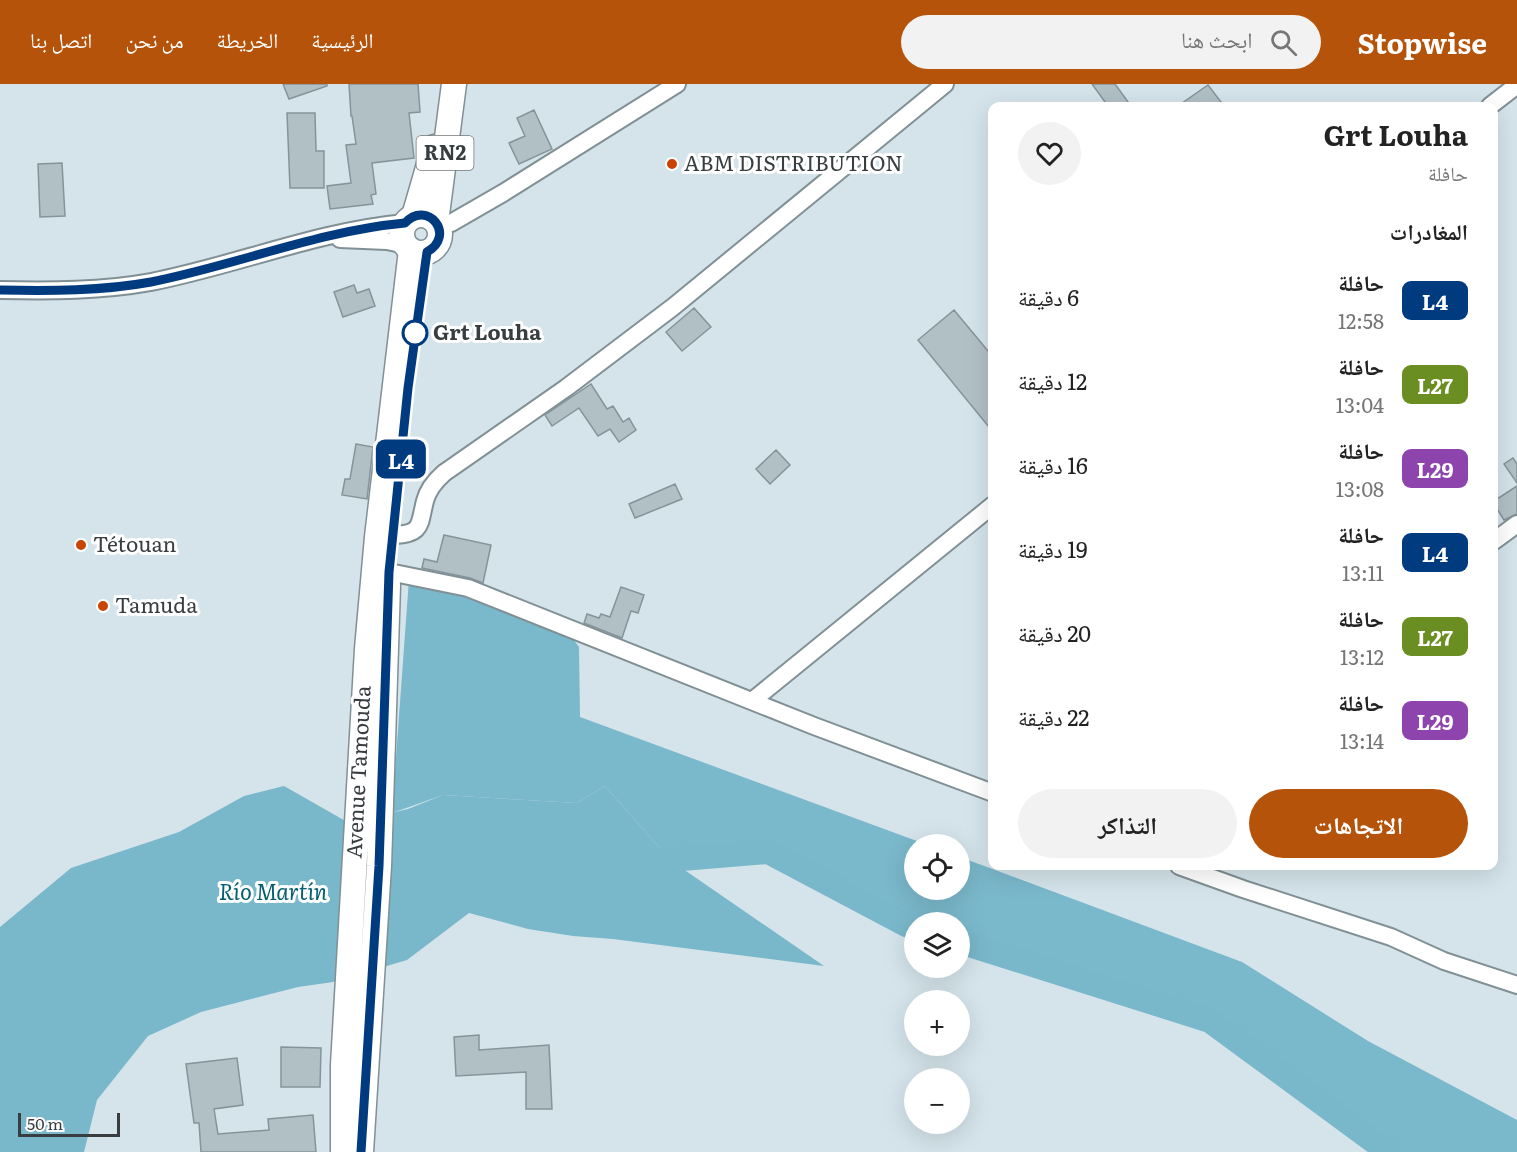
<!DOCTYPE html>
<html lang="ar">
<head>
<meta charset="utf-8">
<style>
  :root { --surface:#fff; --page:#f2f2f2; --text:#222; --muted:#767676; --accent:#b45309 }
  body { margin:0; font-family:Literata,"Noto Naskh Arabic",serif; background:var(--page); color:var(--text); direction:rtl; height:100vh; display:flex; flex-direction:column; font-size:22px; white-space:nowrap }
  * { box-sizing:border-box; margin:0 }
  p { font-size:20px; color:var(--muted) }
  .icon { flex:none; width:33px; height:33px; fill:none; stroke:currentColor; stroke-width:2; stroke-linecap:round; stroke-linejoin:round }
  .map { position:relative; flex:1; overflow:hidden; direction:ltr }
  .side { position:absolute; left:988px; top:18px; width:510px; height:768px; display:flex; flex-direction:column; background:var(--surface); border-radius:12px; box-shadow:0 6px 24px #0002; direction:rtl }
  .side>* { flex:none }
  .badge { padding:0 12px; border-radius:9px; font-size:21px; line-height:39px }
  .buttons { position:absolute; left:904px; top:750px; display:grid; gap:12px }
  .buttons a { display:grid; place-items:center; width:66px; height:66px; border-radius:50%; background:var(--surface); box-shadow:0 6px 24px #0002; font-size:30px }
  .scale { position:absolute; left:18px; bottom:15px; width:102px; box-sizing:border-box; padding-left:6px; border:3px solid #383e40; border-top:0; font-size:16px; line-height:21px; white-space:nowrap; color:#383e40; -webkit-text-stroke:4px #fff; paint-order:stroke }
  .map>.badge { position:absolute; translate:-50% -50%; box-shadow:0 0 0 3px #fff }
  h2 { padding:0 30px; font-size:22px; line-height:54px }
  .round { display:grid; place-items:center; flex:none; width:63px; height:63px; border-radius:32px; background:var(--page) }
  .head { display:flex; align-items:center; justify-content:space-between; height:102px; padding:0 30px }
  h1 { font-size:28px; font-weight:700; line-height:45px }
  .button { display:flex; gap:12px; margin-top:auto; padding:12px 30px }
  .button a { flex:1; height:69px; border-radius:36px; background:var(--accent); color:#fff; font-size:24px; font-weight:700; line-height:69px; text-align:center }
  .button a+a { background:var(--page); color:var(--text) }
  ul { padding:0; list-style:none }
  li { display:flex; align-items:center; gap:18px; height:84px; padding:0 30px }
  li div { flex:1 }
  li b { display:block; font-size:22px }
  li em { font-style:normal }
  li .badge { min-width:66px; font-weight:700; text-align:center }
  header { display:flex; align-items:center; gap:36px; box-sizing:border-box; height:84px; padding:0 30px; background:var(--accent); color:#fff }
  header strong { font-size:28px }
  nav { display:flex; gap:33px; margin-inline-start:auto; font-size:21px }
  .search { width:420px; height:54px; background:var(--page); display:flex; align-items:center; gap:15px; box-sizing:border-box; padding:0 21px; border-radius:33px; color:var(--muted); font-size:22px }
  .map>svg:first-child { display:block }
  .forest { fill:#7ab8cb }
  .water { fill:#79b7ca }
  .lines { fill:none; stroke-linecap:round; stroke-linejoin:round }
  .river { stroke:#79b7ca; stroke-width:24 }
  .building { fill:#b1c0c5; stroke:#859499; stroke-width:1.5 }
  .minor-casing { stroke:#819095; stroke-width:20 }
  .highway-casing { stroke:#819095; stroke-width:27 }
  .minor { stroke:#fff; stroke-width:16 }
  .highway { stroke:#fff; stroke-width:24 }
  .line-casing { stroke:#fff; stroke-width:14 }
  .line { stroke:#003b80; stroke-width:9 }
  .poi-dot { fill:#c94303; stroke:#fff; stroke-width:2 }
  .stop-dot { fill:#fff; stroke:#003b80; stroke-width:3 }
  .labels { text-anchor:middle; stroke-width:6; stroke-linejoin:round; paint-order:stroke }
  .shield { fill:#fff; stroke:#747879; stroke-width:1.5 }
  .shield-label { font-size:20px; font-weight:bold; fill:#383e40 }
  .poi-label { font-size:21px; fill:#383e40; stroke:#fff; text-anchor:start }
  .stop-label { font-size:21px; font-weight:bold; fill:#383e40; stroke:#fff; text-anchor:start }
  .street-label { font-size:21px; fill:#383e40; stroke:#fff }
  .water-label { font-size:22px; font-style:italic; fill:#055e72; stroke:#fff }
</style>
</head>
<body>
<header>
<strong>Stopwise</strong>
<div class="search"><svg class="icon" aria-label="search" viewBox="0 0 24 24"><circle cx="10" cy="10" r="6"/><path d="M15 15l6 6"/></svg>ابحث هنا</div>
<nav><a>الرئيسية</a><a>الخريطة</a><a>من نحن</a><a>اتصل بنا</a></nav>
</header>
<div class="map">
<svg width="1517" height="1068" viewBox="0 0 1517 1068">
  <rect width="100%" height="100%" fill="#d4e4ea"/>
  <!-- forest -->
  <path class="forest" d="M409,495L562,540L579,563L580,633L925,760H915V806H960V773L1242,878L1368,957L1517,1036V1068H1388L1210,937L960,858V838H915V844L906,841L768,768L670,776L605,702L577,719L443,711L392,729Z"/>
  <!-- water -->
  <path class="water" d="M284,702L349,739L408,725L443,711L577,719L605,702L670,776L824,882L613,855L573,852L528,845L469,829L407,876L333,898L298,903L201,928L148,952L97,1016L84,1068H0V843L71,784L179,748L244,712Z"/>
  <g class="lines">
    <!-- river -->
    <path class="river" d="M639,776H670L768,768L906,841L915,844
      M960,858L1210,937L1388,1068"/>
  </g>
  <!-- building -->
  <path class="building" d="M283,0H327V2L289,15Z
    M349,0H418L420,28L409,29L414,74L372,79L376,110L371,111L373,120L330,125L327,102L351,99L346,61L356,60L352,32H351Z
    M1092,0H1115L1131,22H1108Z
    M1208,1L1221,18L1214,22H1178Z
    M534,26L552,65L519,80L509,59L525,52L517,34Z
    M287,29H315L316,67H324V104H290Z
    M62,79L65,132L40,133L38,80Z
    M354,201L357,209L369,205L375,222L343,233L334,208Z
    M694,224L711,243L682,267L666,248Z
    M954,226L993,273V348L918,256Z
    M591,300L607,325L613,322L623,338L629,334L636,346L619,358L610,345L598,352L579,324L552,342L545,331Z
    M356,360L373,363L367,415L342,411L345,395H350Z
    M776,366L790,381L770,400L756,385Z
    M1513,374L1517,380V399L1504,380Z
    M675,400L682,415L635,434L629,420Z
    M1517,402V430L1504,436L1494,420V417Z
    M444,451L491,461L483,499L470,494L422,484L424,475L437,478Z
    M621,503L644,511L638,529L631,527L622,554L584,539L587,530L599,534L601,530L610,533Z
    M479,951V966L549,961L552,1025H526V988L456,992L454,953Z
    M281,963L321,964L320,1003H281Z
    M237,974L243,1021L214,1025L218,1050L269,1046L268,1035L313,1031L316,1068H201L199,1039H194L186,980Z"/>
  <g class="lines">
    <!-- minor casing -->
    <g class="minor-casing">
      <path id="minor" d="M1490,22L1517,1
        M439,143L451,139L503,109L677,0
        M340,155L387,157L406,161
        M0,206C50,207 102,207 151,198C237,181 318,147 405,139
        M394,451C423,450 419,440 425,417C428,405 435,397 444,389L566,304L673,223L945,0
        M1494,457L1517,440
        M389,488L468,504L814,642L993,709
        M752,617L993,421
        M1179,782L1243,805L1391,853L1444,877L1517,901"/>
    </g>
    <!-- highway casing -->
    <g class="highway-casing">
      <path id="highway" d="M402 150a19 19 0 1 1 38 0a19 19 0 1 1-38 0Z
        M414,132L434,63
        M436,138L454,0
        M343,1068V981L367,565L377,453L411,166
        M361,1068L379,782L388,501"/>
    </g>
    <!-- minor -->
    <use href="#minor" class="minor"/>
    <!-- highway -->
    <use href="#highway" class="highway"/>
  </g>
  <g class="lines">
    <!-- line casing -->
    <g class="line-casing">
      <path id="line" d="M0,206C50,207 102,207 151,198C237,181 318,147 405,139C427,115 457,151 427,168L408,304L389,488L379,782L361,1068"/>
    </g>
    <!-- line -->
    <use href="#line" class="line"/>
  </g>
  <!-- markers -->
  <g class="poi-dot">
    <circle cx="672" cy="80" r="6"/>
    <circle cx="81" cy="461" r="6"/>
    <circle cx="103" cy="522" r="6"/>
  </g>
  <circle class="stop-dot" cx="415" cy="249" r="12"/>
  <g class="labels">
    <!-- shield labels -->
    <rect class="shield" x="416.5" y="52" width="57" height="34" rx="4.5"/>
    <g class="shield-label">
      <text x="445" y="76">RN2</text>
    </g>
    <!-- poi labels -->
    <g class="poi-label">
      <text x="684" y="87">ABM DISTRIBUTION</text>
      <text x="93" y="468">Tétouan</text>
      <text x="115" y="529">Tamuda</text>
    </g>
    <!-- stop labels -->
    <g class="stop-label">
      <text x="433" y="256">Grt Louha</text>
    </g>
    <!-- street labels -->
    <g class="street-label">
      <text transform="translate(359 688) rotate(-87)" y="7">Avenue Tamouda</text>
    </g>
    <!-- water labels -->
    <g class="water-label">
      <text x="273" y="816">Río Martín</text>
    </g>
  </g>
</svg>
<div class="buttons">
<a><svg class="icon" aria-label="locate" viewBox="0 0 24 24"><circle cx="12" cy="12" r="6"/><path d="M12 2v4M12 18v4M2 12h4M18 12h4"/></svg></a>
<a><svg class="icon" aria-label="layers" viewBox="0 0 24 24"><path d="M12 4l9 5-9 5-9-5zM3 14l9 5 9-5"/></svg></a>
<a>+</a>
<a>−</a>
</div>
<div class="scale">50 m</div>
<b class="badge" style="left:401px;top:375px;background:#003b80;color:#fff">L4</b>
<section class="side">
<div class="head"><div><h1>Grt Louha</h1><p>حافلة</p></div><a class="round"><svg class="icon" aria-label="heart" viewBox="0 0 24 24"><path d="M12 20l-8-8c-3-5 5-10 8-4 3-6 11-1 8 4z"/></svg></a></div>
<h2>المغادرات</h2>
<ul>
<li><span class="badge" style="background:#003b80;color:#fff">L4</span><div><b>حافلة</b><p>12:58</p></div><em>6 دقيقة</em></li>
<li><span class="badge" style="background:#6b8e23;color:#fff">L27</span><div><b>حافلة</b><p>13:04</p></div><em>12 دقيقة</em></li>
<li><span class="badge" style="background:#8e44ad;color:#fff">L29</span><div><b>حافلة</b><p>13:08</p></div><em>16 دقيقة</em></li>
<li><span class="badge" style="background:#003b80;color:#fff">L4</span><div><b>حافلة</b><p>13:11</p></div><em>19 دقيقة</em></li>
<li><span class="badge" style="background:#6b8e23;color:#fff">L27</span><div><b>حافلة</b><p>13:12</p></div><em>20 دقيقة</em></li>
<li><span class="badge" style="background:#8e44ad;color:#fff">L29</span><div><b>حافلة</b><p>13:14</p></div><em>22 دقيقة</em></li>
</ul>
<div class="button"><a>الاتجاهات</a><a>التذاكر</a></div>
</section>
</div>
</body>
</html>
